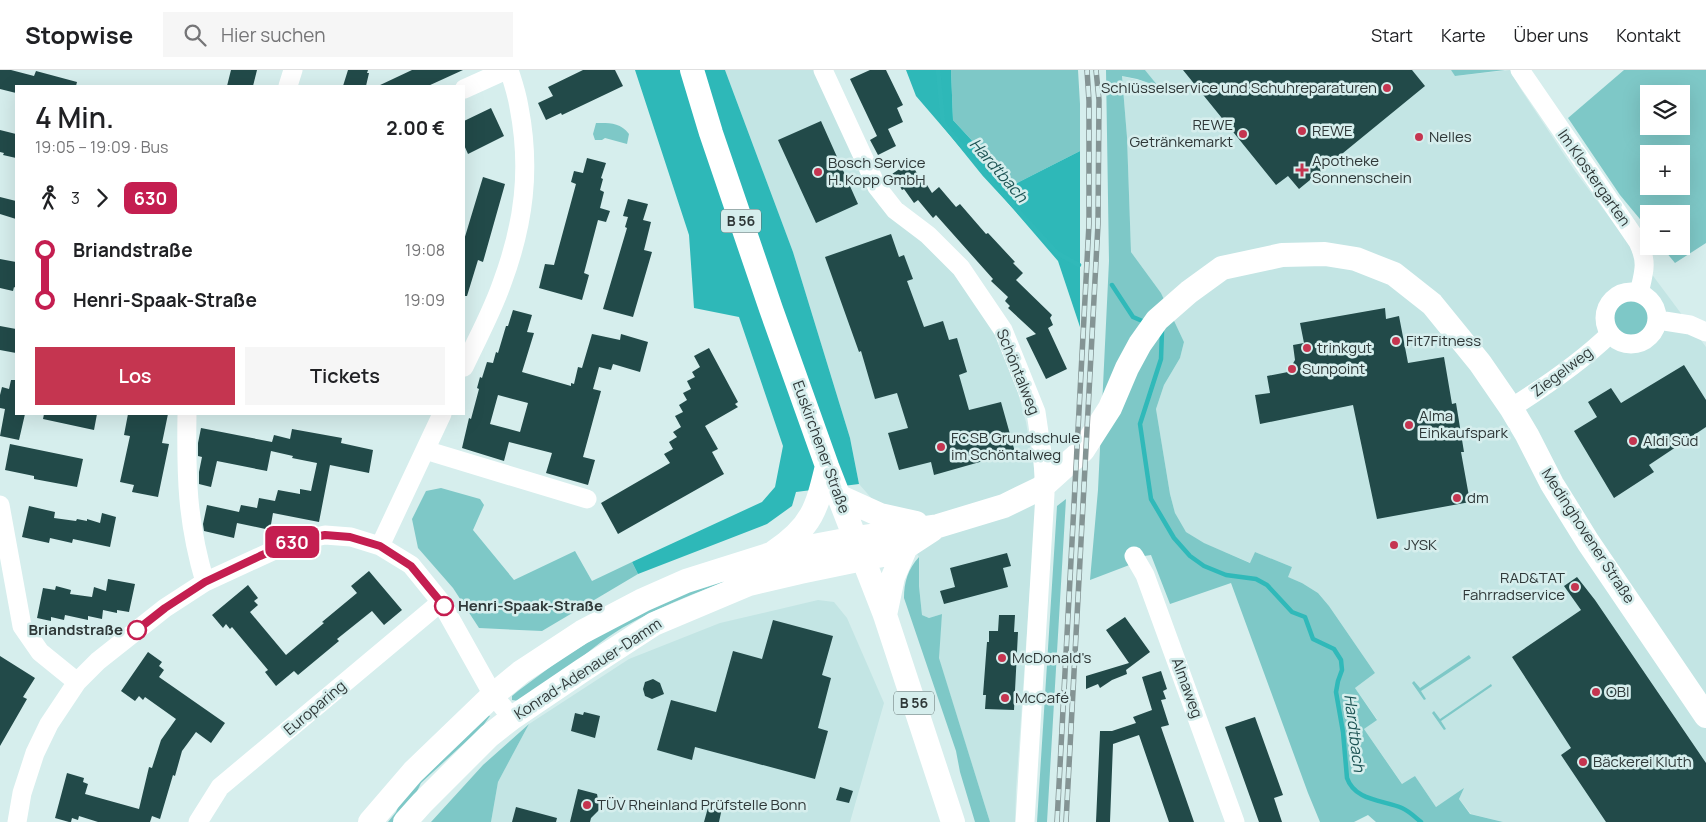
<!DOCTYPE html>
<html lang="de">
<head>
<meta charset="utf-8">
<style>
  :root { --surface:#fff; --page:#f6f6f6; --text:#202124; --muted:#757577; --line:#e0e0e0; --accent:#c53550 }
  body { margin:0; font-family:Manrope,sans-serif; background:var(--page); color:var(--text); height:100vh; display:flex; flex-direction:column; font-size:19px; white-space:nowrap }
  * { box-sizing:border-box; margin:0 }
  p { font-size:16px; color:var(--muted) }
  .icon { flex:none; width:28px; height:28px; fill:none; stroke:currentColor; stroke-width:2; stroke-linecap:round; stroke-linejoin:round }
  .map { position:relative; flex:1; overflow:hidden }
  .panel { position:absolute; left:15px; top:15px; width:450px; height:330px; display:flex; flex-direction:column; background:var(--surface); border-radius:0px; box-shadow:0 5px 20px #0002 }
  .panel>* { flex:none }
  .badge { padding:0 10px; border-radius:8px; font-size:18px; line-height:32px }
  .controls { position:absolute; left:1640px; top:15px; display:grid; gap:10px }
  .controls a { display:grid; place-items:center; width:50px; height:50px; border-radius:0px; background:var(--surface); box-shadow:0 5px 20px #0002; font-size:25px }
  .map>.badge { position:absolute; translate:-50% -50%; box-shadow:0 0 0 2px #fff }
  .legs { display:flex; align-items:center; gap:8px; height:55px; padding:0 20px; font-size:16px }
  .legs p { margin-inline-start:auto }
  .headline { display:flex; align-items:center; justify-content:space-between; height:85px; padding:0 20px }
  h1 { font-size:28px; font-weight:600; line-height:38px }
  .button { display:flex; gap:10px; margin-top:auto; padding:10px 20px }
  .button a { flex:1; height:58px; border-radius:0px; background:var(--accent); color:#fff; font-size:20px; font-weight:600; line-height:58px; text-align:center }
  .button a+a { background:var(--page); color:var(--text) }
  ul { padding:0 20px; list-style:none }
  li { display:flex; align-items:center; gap:18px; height:50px; font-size:19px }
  li i { display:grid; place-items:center; width:8px; height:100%; margin:0 6px; background:currentColor }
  li i::after { content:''; width:12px; height:12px; margin:-6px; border:4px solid; border-radius:50%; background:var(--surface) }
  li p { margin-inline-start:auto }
  li:first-child i { background:linear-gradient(#0000 50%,currentColor 0) }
  li:last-child i { background:linear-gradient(currentColor 50%,#0000 0) }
  header { display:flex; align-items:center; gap:30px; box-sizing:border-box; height:70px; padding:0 25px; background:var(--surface); border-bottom:1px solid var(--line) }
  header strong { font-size:24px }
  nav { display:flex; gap:28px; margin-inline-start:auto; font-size:18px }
  .search { width:350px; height:45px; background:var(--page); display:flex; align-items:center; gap:12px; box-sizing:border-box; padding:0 18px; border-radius:0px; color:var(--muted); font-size:19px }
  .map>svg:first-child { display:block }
  .built { fill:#c3e5e4 }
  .green { fill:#7ec8c7; fill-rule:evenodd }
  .forest { fill:#2eb8b8 }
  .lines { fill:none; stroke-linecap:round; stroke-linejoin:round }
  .stream { stroke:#30b9b9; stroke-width:4.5 }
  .building { fill:#224a49; fill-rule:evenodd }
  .minor { stroke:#fff; stroke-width:19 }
  .major { stroke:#fff; stroke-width:24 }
  .rail-casing { stroke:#849494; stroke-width:5.5 }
  .rail { stroke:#d6eeed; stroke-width:4; stroke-dasharray:11; stroke-linecap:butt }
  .line-1-casing { stroke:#fff; stroke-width:11 }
  .line-1 { stroke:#c41e50; stroke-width:8 }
  .poi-dot { fill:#c53550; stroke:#d6eeed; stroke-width:2 }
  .stop-1-dot { fill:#fff; stroke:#c41e50; stroke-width:2.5 }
  .labels { text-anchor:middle; stroke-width:5; stroke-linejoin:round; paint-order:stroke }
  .shield { fill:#d6eeed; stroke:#616f6e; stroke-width:1 }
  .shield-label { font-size:14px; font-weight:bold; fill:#2f3838 }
  .poi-label { font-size:15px; fill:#2f3838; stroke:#d6eeed; text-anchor:start }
  .street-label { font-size:15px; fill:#2f3838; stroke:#d6eeed }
  .stop-label { font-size:15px; font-weight:bold; fill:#2f3838; stroke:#d6eeed; text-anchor:start }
  .water-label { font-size:16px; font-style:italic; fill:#1d5454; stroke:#d6eeed }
</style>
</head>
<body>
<header>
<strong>Stopwise</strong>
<div class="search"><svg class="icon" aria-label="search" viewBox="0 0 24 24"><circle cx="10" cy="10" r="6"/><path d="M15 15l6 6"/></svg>Hier suchen</div>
<nav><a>Start</a><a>Karte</a><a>Über uns</a><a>Kontakt</a></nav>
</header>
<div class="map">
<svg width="1706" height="752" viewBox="0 0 1706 752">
  <rect width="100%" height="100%" fill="#d6eeed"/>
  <!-- built -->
  <path class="built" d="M725,0H816L879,135L947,188L1001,262L1026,352L1037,416L1016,720L1015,752H990L938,586L942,544L929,548L922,545L919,516V487L908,470L859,414L850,368L793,182Z
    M1145,0H1451L1456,6L1510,0L1520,18L1575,101L1706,277V752H1503L1471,744L1459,729L1463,720L1436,737L1415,706L1403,715L1364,659L1377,649L1355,618L1375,603L1329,536L1318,523L1302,513L1287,507L1292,497L1255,482L1251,493L1203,473L1186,462L1180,454L1175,443L1170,424L1156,339L1164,315L1180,288L1184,272L1161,223L1131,182L1127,67L1122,6L1157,15Z
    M818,530L834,532L847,548L884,633L850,752H491L498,712L529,654L629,589L720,553Z"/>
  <!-- green -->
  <path class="green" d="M951,0H1078L1080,34V81L1013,115L953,50Z
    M1106,0H1145L1158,16L1137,9L1122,6L1127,67L1131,182L1161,223L1184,272L1180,288L1164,315L1156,339L1170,424L1175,443L1186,462L1204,473L1250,493L1255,482L1292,497L1288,507L1302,513L1318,523L1329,536L1375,603L1355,618L1377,650L1364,659L1402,714L1415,706L1436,737L1464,718L1459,729L1470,744L1503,752H1376L1368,745L1354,752H1320L1308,723L1231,513L1170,534L1151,485L1138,487L1132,494L1090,510L1098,420L1109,191Z
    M1451,0H1505L1455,6Z
    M1624,0H1706V173L1675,193L1661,176H1681V144H1649V160L1620,125L1568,48ZM1649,24H1681V56H1649ZM1649,84H1681V116H1649Z
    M596,53C609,53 620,52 629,64L627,74L605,68L602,70H595L593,64Z
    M1614 248a17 17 0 1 1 34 0a17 17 0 1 1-34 0Z
    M441,418L480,429L484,435L473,460L514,510L575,481L592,511L632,492L638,504L542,561L479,558L453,518L418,478L412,449L426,421Z
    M1066,429L1047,752H1037L1057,436Z
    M807,487C743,504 680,525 622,558C602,570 585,585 567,599C552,611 535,620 519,631L512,630V626L518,621L561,589L621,552L729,504Z
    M919,487V516L922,545L929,548L942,544L939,588L990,752H975L960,702L956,681L904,528C904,512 908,499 919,487Z
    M1469,585L1471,588L1421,621L1426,629L1424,630L1412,613L1414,611L1420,618Z
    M1491,614L1492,616L1441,651L1446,659L1444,660L1432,643L1434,641L1440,649Z
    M488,645L490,646L482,657L421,713L412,732L395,752H388L396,742L401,730Z
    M529,654L498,712L491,752H431L483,695Z"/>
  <!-- forest -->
  <path class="forest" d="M635,0H725L793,182L850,368L859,414L796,422L792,436L767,454L638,504L632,492L762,432L775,417L783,376L739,247L694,238L689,165Z
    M906,0H951L953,50L1013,115L1080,81V257L1058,191L916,26Z"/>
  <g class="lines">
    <!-- stream -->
    <path class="stream" d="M938,0L943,53L985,105L1057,183L1079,195
      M1112,215L1133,247L1147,253
      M1160,260L1162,261L1161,289L1140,354L1151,429L1174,468L1190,486L1204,496L1226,505L1256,509L1267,515L1292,542L1305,547L1313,569L1334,579L1341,590L1342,600L1338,611L1336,622L1343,662L1347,708C1355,731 1383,730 1402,738C1409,741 1415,747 1421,752"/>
  </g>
  <!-- building -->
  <path class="building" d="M0,0H11L34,6L36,1L77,12L76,16H16V23L0,19Z
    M231,0H257L253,16H227Z
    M348,0H368L367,3H369L366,16H343Z
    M412,0H463L428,16H378Z
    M583,0H615L623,16L562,45L561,43L546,50L538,33L553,26L548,17Z
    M870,0H886L903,35L897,38L903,52L888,59L896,76L878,85L870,70L877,66L850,9Z
    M1183,0H1412L1425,16L1299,119L1288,106L1276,115Z
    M491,38L504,66L468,84L464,75V51Z
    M821,51L858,134L816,153L778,70Z
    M0,60L16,64V88L3,85L4,83L0,82Z
    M587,88L606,93L601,108L603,109L600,120L604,122L600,138L610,141L606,152L598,150L584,203L589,205L582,230L539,218L545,194L554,195L576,114L571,112L574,101L583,103Z
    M910,92L920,108L922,107L932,123L939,117L956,137L960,134L986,164L988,163L1015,192L1013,193L1023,203L1016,210L1052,245L1050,248L1053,255L1048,258L1067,299L1046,309L1026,268L1036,264L1008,238L1010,236L1005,231L1008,227L991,211L993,209L936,145L933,148L918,130L914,133L904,119L902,120L892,104Z
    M483,107L505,114L483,192L478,190L467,226H464V170Z
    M0,127L16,131V149L0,144Z
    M628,129L648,134L643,150L651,152L644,180L652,182L633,247L603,239L627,158L625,157L628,147L623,146Z
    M891,164L899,187L904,185L913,209L907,211L924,257L943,251L949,270L957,268L967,302L959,305L969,340L1001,332L1015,382L934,405L931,392L899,400L888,363L908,358L897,323L875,329L861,281L859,282L825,187Z
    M0,189L16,192V218L14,217L13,221L0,218Z
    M1385,238L1386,249L1399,246L1408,293L1444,287L1452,334L1456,333L1464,382H1461L1470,432L1377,449L1353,335L1260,354L1255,325L1270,323L1267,306L1288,302L1295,290L1293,275L1304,273L1300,253Z
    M513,240L532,245L527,262L534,263L522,302L571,316V313L574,314L578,297L582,298L592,264L620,270L621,264L648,272L640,302L613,294L611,300L599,297L593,319L601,321L583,387L595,390L588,415L546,403L552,383L509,372L504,391L462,378L469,348L471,349L479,319L477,318L480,307L482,308L487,292L493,293L496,282L498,283L506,256H508ZM498,325L528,333L520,362L490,354Z
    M0,256L16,259V283L0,280Z
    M709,278L738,332L735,334L738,337L705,356L718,379L712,382L724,404L618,464L601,433L670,393L664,384L673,379L669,372L677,367L673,362L681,357L675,346L683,342L679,335L687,330L683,323L691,319L687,311L695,307L692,302L700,297L694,286Z
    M1684,295L1706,330V357L1649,395L1654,402L1614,428L1574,361L1597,347L1588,332L1611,318L1621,333Z
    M11,310H16V344H25L19,370L0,366L5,339L0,338V325L2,317L9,319Z
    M44,344H97L94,360L43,349Z
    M128,344H168L162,373L169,374L158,427L132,422L134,415L120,412L130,366L124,365Z
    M201,358L272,372L274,365L290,369L292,359L342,368L341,373L373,380L369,403L330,395L319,452L273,443L270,460L237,453L234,468L204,461L203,454L207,435L239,442L241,435L257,438L259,428L275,431L278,420L300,424V419L311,421L317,393L292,388L293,386L271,381L267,401L217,391L211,417L199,414V402L202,387L198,386V373Z
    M10,374L83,389L77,417L34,409V406L5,400Z
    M29,436L55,442L54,448L76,451L77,449L87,451V449L100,453L102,443L116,447L110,477L73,469L72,473L50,468L49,473L22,467Z
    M1007,483L1011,496L1003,498L1008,517L944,534L940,521L955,517L950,498Z
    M369,501L402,540L384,555L372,541L337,569L339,571L298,605L294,601L276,616L265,602L268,600L232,557L230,559L226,554L223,558L212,545L248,515L258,528L254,531L258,535L250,542L286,585L324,553L322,552L357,523L351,516Z
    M1577,507L1595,530L1706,693V752H1606L1561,685L1571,678L1512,587L1581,540L1564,516Z
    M108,509L135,514L129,542L117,540V543L103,540L102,549L88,546V550L65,545L64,550L51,547V551L37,548L43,518L55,520L56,516L71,520L70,524L92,527L94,517L106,521Z
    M999,545H1015L1014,562H1018L1014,640L985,639L986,625H983L987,572H989V561H998Z
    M1125,547L1150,582L1126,600L1127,604L1112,610L1100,618L1098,614L1086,619V606L1129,593L1106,560Z
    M773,550L833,566L822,605L831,608L818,658L828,661L815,709L695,677L692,690L657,680L671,630L716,642L733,581L762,589Z
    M148,582L162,592L159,596L164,600L159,607L225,653L211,673L196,662L182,681L175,706L173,705L160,749L152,746L150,752H98L79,746L78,750L72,748L71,752H69L55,748L67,703L84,708L83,712L88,714L85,724L139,739L149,697L152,698L161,670L176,649L145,627L143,630L139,626L135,631L121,621Z
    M0,586L35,608L23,627L27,629L0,676Z
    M1161,601L1167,619L1163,621L1166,629L1161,630L1169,655L1161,657L1194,752H1169L1139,665L1113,674L1110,752H1096L1100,661H1112L1136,653L1133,647L1152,640L1142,607Z
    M653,609L660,613L664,624L652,629L645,626L643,619L645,612Z
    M584,642L600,646L595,668L571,661L575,643L583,645Z
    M1255,647L1283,725L1274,728L1282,752H1259L1225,657Z
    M840,717L853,721L849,733L836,730Z
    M578,719L597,724L600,739L591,748L590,752H570Z
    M709,734L722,738L719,752H704Z
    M516,737L557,748L556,752H512Z"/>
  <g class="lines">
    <!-- minor -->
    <path class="minor" d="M823,0L877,117L895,140L928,165L961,198L1003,260L1036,342L1043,390L1045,424L1025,752
      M1520,0L1638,172C1648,192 1644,202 1639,223
      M288,16L293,0
      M464,19L506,0
      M1605 248a26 26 0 1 1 52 0a26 26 0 1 1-52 0Z
      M1658,250L1690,255L1706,262
      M464,297C477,269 492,242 502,213C524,154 531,99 519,37C517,24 513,12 509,0
      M1511,338C1546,316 1580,293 1610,264
      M187,344C186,406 187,452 205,512
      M425,380L587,429
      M0,435L22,556L40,582L77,612
      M380,476L442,344
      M1134,486L1145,505L1235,752
      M17,752L22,723L35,683L49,654L77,612L98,591L165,538L205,512L292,472L325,465L351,467L380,476L411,495L441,532L493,625L512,648
      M198,752L220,717L441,532"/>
    <!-- major -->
    <path class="major" d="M692,0L711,63L771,239L827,396L885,545L953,752
      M838,426L880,445L916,453
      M774,482C812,457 817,438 827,396
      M885,545L893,507L906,477
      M370,752L413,702L493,625L521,602L582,562L643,530L686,511L771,484L856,468L938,456L1004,436L1041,418L1083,380L1110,338L1127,298L1140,274L1157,250L1189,222L1222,198L1282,185L1325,184L1356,189L1394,204L1432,234L1480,293L1511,338L1527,365L1552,414L1588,472L1706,646
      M405,752L422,733L489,666L512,648L583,600L654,554L749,514L800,502L887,484L906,477L932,460"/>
    <!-- rail casing -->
    <g class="rail-casing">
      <path id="rail" d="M1057,752L1089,154V31L1087,0
        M1066,752L1098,154L1099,30L1096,0"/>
    </g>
    <!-- rail -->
    <use href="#rail" class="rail"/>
  </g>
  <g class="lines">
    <!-- line-1 casing -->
    <g class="line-1-casing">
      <path id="line-1" d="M137,560L165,538L205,512L260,486L292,472L325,465L350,467L380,476L411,496L444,536"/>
    </g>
    <!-- line-1 -->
    <use href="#line-1" class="line-1"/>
  </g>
  <!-- markers -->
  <g class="poi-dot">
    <circle cx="1387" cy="18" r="5"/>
    <circle cx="1302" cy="61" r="5"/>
    <circle cx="1243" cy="64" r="5"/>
    <circle cx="1419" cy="67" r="5"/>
    <path d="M1299.5 92.5h5v5h5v5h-5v5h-5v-5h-5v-5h5z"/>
    <circle cx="818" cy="102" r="5"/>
    <circle cx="1396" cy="271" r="5"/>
    <circle cx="1307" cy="278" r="5"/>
    <circle cx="1292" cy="299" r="5"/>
    <circle cx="1409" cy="355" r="5"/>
    <circle cx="1633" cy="371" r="5"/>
    <circle cx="941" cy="377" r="5"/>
    <circle cx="1457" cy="428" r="5"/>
    <circle cx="1394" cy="475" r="5"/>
    <circle cx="1575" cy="517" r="5"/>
    <circle cx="1002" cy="588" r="5"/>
    <circle cx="1596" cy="622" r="5"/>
    <circle cx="1005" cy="628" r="5"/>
    <circle cx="1583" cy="692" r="5"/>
    <circle cx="587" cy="735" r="5"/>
  </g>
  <g class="stop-1-dot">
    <circle cx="444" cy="536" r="9"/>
    <circle cx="137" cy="560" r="9"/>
  </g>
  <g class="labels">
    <!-- shield labels -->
    <g class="shield">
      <rect x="721" y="139.5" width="40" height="23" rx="4"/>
      <rect x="894" y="621.5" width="40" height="23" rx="4"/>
    </g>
    <g class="shield-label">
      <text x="741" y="156">B 56</text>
      <text x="914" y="638">B 56</text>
    </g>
    <!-- poi labels -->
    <g class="poi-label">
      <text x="1377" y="23" text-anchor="end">Schlüsselservice und Schuhreparaturen</text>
      <text x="1233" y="60" text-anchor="end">REWE<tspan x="1233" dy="17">Getränkemarkt</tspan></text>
      <text x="1312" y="66">REWE</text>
      <text x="1429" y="72">Nelles</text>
      <text x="1312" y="96">Apotheke<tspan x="1312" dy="17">Sonnenschein</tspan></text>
      <text x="828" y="98">Bosch Service<tspan x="828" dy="17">H. Kopp GmbH</tspan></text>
      <text x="1406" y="276">Fit7Fitness</text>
      <text x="1317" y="283">trinkgut</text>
      <text x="1302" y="304">Sunpoint</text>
      <text x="1419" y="351">Alma<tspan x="1419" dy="17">Einkaufspark</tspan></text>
      <text x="951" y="373">FCSB Grundschule<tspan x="951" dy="17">im Schöntalweg</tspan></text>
      <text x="1643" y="376">Aldi Süd</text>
      <text x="1467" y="433">dm</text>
      <text x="1404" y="480">JYSK</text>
      <text x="1565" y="513" text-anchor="end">RAD&amp;TAT<tspan x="1565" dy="17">Fahrradservice</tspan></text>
      <text x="1012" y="593">McDonald's</text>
      <text x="1606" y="627">OBI</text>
      <text x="1015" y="633">McCafé</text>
      <text x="1593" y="697">Bäckerei Kluth</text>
      <text x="597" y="740">TÜV Rheinland Prüfstelle Bonn</text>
    </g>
    <!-- street labels -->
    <g class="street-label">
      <text transform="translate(1594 108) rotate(55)" y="5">Im Klostergarten</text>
      <text transform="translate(1018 302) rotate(68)" y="5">Schöntalweg</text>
      <text transform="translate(1562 302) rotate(-37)" y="5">Ziegelweg</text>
      <text transform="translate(821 377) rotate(70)" y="5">Euskirchener Straße</text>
      <text transform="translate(1588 466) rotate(57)" y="5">Medinghovener Straße</text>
      <text transform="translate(588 599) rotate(-33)" y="5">Konrad-Adenauer-Damm</text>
      <text transform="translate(1187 618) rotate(70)" y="5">Almaweg</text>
      <text transform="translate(315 638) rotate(-40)" y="5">Europaring</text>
    </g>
    <!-- stop labels -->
    <g class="stop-label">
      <text x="458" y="541">Henri-Spaak-Straße</text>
      <text x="123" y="565" text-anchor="end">Briandstraße</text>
    </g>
    <!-- water labels -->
    <g class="water-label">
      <text transform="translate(999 100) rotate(49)" y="6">Hardtbach</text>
      <text transform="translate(1355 663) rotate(83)" y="6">Hardtbach</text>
    </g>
  </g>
</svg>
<div class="controls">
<a><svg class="icon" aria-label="layers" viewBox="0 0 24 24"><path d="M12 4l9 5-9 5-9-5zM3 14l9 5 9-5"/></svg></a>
<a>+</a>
<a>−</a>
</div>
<b class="badge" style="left:292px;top:472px;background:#c41e50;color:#fff">630</b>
<section class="panel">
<div class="headline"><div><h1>4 Min.</h1><p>19:05 – 19:09 · Bus</p></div><b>2.00 €</b></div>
<div class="legs"><svg class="icon" aria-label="walk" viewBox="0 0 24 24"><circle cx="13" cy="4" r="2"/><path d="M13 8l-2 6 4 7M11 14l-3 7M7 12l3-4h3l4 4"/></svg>3<svg class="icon" aria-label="forward" viewBox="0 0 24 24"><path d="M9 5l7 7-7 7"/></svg><b class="badge" style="background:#c41e50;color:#fff">630</b></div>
<ul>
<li><i style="color:#c41e50"></i><b>Briandstraße</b><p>19:08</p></li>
<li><i style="color:#c41e50"></i><b>Henri-Spaak-Straße</b><p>19:09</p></li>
</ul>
<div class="button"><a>Los</a><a>Tickets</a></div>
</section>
</div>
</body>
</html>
